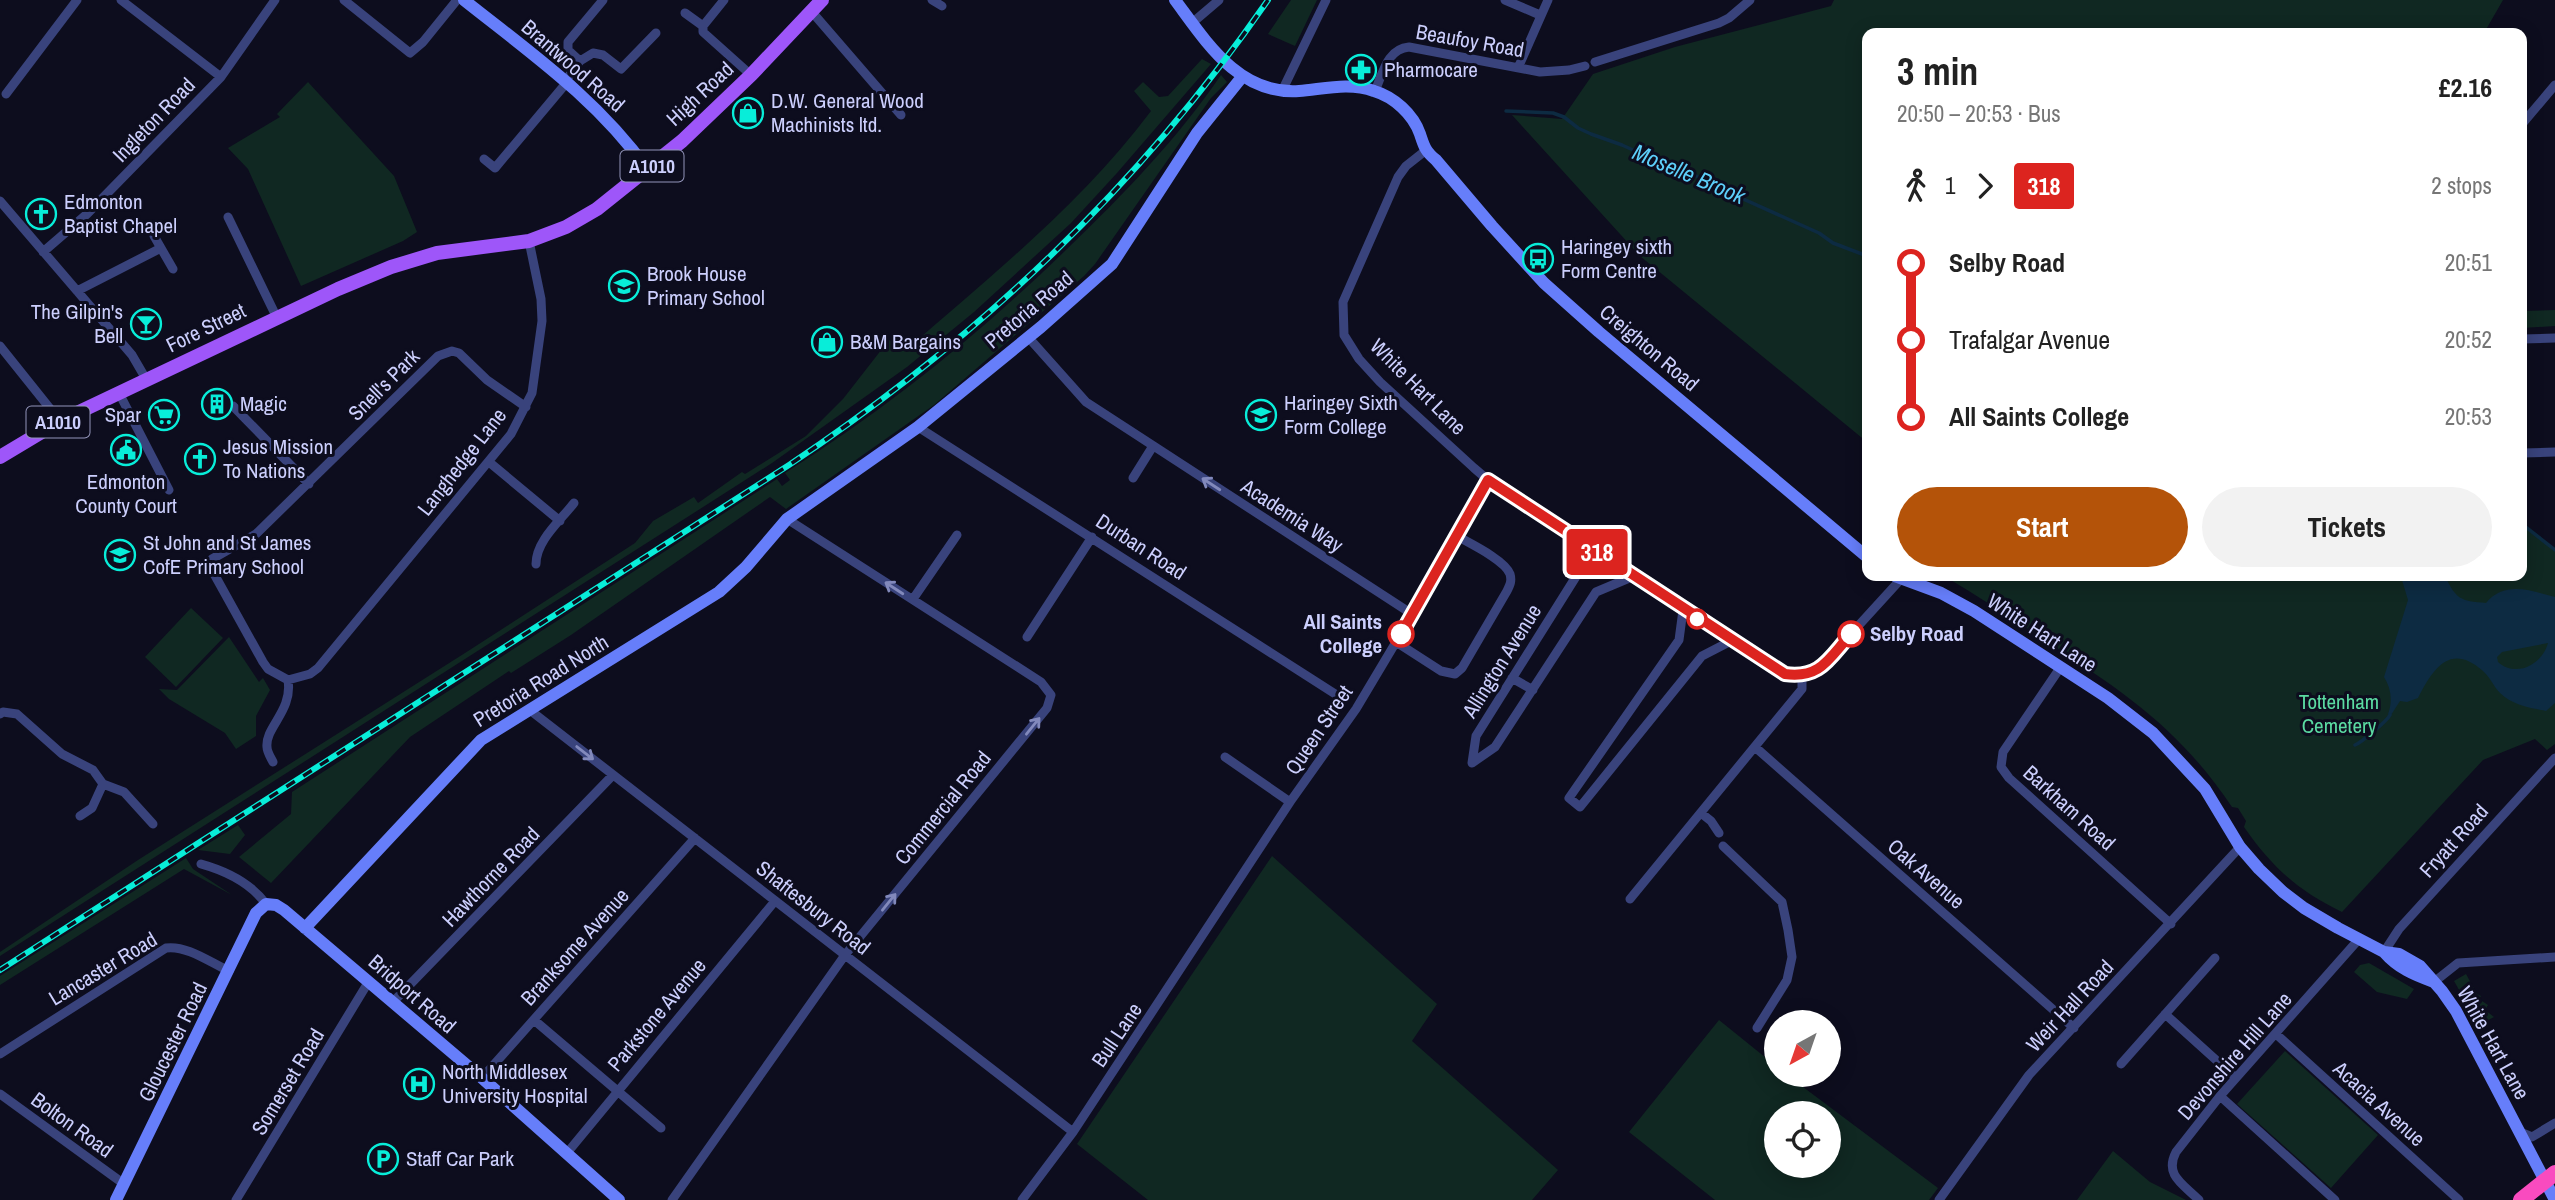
<!DOCTYPE html>
<html lang="en">
<head>
<meta charset="utf-8">
<style>
  :root { --surface:#fff; --page:#f2f2f2; --text:#222; --muted:#767676; --accent:#b45309 }
  body { margin:0; font-family:"Archivo Narrow",sans-serif; background:var(--page); color:var(--text); height:100vh; display:flex; flex-direction:column; font-size:26px; white-space:nowrap }
  * { box-sizing:border-box; margin:0 }
  p { font-size:23px; color:var(--muted) }
  .icon { flex:none; width:38px; height:38px; fill:none; stroke:currentColor; stroke-width:2; stroke-linecap:round; stroke-linejoin:round }
  .map { position:relative; flex:1; overflow:hidden }
  .sheet { position:absolute; left:1862px; top:28px; width:665px; height:553px; display:flex; flex-direction:column; background:var(--surface); border-radius:14px; box-shadow:0 4px 18px #0003 }
  .sheet>* { flex:none }
  .badge { padding:0 14px; border-radius:5px; font-size:24px; line-height:46px }
  .needle { width:46px; rotate:220deg }
  .fabs { position:absolute; left:1764px; top:1010px; display:grid; gap:14px }
  .fabs a { display:grid; place-items:center; width:77px; height:77px; border-radius:50%; background:var(--surface); box-shadow:0 4px 18px #0003; font-size:35px }
  .map>.badge { position:absolute; translate:-50% -50%; box-shadow:0 0 0 4px #fff }
  .legs { display:flex; align-items:center; gap:10px; height:77px; padding:0 35px; font-size:23px }
  .legs p { margin-inline-start:auto }
  .summary { display:flex; align-items:center; justify-content:space-between; height:119px; padding:0 35px }
  h1 { font-size:38px; font-weight:800; line-height:52px }
  .action { display:flex; gap:14px; margin-top:auto; padding:14px 35px }
  .action a { flex:1; height:80px; border-radius:42px; background:var(--accent); color:#fff; font-size:28px; font-weight:800; line-height:80px; text-align:center }
  .action a+a { background:var(--page); color:var(--text) }
  ul { padding:0 35px; list-style:none }
  li { display:flex; align-items:center; gap:24px; height:77px; font-size:26px }
  li i { display:grid; place-items:center; width:10px; height:100%; margin:0 9px; background:currentColor }
  li i::after { content:''; width:18px; height:18px; margin:-9px; border:5px solid; border-radius:50%; background:var(--surface) }
  li p { margin-inline-start:auto }
  li:first-child i { background:linear-gradient(#0000 50%,currentColor 0) }
  li:last-child i { background:linear-gradient(currentColor 50%,#0000 0) }
  .map>svg:first-child { display:block }
  .green { fill:#102822; fill-rule:evenodd }
  .water { fill:#0d2b42; fill-rule:evenodd }
  .lines { fill:none; stroke-linecap:round; stroke-linejoin:round }
  .stream { stroke:#0d2b42; stroke-width:3.5 }
  .street { stroke:#39437c; stroke-width:9 }
  .secondary { stroke:#667efa; stroke-width:12 }
  .primary { stroke:#9e56f9; stroke-width:14 }
  .highway { stroke:#f94bbf; stroke-width:16 }
  .rail-casing { stroke:#08edd9; stroke-width:6 }
  .rail { stroke:#0d0d1e; stroke-width:3.5; stroke-dasharray:10; stroke-linecap:butt }
  .oneway { stroke:#8289bc }
  .line-1-casing { stroke:#fff; stroke-width:16 }
  .line-1 { stroke:#dc241f; stroke-width:10 }
  .stop-1-dot { fill:#fff; stroke:#dc241f; stroke-width:3.5 }
  .labels { text-anchor:middle; stroke-width:6; stroke-linejoin:round; paint-order:stroke }
  .shield { fill:#0d0d1e; stroke:#9395ba; stroke-width:2 }
  .shield-label { font-size:19px; font-weight:bold; fill:#cccffd }
  .street-label { font-size:21px; fill:#cccffd; stroke:#0d0d1e }
  .poi-label { font-size:21px; fill:#cccffd; stroke:#0d0d1e; text-anchor:start }
  .stop-label { font-size:21px; font-weight:bold; fill:#cccffd; stroke:#0d0d1e; text-anchor:end }
  .park-label { font-size:21px; fill:#5bdaa2; stroke:#0d0d1e }
  .water-label { font-size:23px; font-style:italic; fill:#5dcffa; stroke:#0d0d1e }
</style>
</head>
<body>
<div class="map">
<svg width="2555" height="1200" viewBox="0 0 2555 1200">
  <rect width="100%" height="100%" fill="#0d0d1e"/>
  <!-- green -->
  <path class="green" d="M1291,0H1317L1295,46L1268,34Z
    M1834,0H2503L2484,33H1867V442L1640,256L1512,115L1562,119L1593,74L1675,47L1831,6Z
    M1202,59L1211,64L1117,173L1071,223L974,312L907,367L772,463L0,956V952L138,860L465,653L635,543L653,521L694,497L698,503L742,472L745,474L806,436L843,399L889,340L906,350C992,275 1082,203 1151,111L1134,91L1143,82L1159,97L1168,96Z
    M1221,75L1227,82L1211,98L1095,264L1084,276L934,405L786,509L770,497L571,635L511,673L509,671L410,737L271,883L239,857L291,814L292,792L777,479L782,486L790,480L785,473C888,408 982,332 1069,247C1124,194 1178,138 1221,75Z
    M308,82L394,176L417,232L403,241L301,286L248,169L228,148L280,117L277,114Z
    M2555,310V326L2522,328V311Z
    M2522,523L2555,550V744L2547,750L2535,739L2483,760L2342,912C2297,890 2272,867 2244,827L2246,821L2238,808L2232,807C2180,730 2128,695 2052,645C2016,621 1981,598 1944,576H2522Z
    M191,608L223,638L176,687L145,657Z
    M229,637L259,682L263,678L270,690L256,716V736L236,749L225,733L169,699L159,689L177,690Z
    M238,825L245,835L230,854L198,850Z
    M1272,856L1437,1004L1412,1041L1558,1170L1532,1200H1148L1077,1144Z
    M186,858L193,869L232,895L184,869L0,985V976Z
    M2369,963L2414,989L2407,999L2377,992L2354,972L2360,965Z
    M2466,974L2477,994L2481,996L2479,999L2488,1005L2485,1010L2494,1017L2479,1025L2454,981Z
    M1719,1020L1776,1066V1074L1787,1075L1938,1188L1929,1200H1715L1629,1132ZM1776,1113H1829V1166H1776Z
    M2285,1051L2378,1135L2331,1188L2237,1104Z
    M2113,1151L2150,1182L2186,1200H2077Z"/>
  <!-- water -->
  <path class="water" d="M2403,576H2445C2456,599 2460,601 2486,603C2505,580 2531,591 2555,597V703L2546,711C2531,708 2512,705 2500,693C2494,687 2490,677 2483,671C2450,642 2433,669 2418,698L2407,702L2400,701L2391,715L2388,714C2393,701 2391,688 2384,677L2408,600L2402,580ZM2548,643C2542,665 2516,678 2498,662L2497,657L2502,652Z"/>
  <g class="lines">
    <!-- stream -->
    <path class="stream" d="M1506,111L1553,113L1564,117L1578,128L1591,134L1622,145L1659,162L1689,172L1712,185L1819,233L1833,243L1867,256
      M2522,524L2555,550
      M2355,745C2362,742 2387,721 2390,715"/>
    <!-- street -->
    <path class="street" d="M121,0L221,77
      M344,0L410,53L423,42L457,0
      M724,0L703,26V32L751,75
      M932,0L942,6
      M1505,0L1540,15
      M812,12L901,115
      M685,13L703,26
      M1192,23L1219,0
      M580,61L568,50V42L603,0
      M1595,62L1719,23L1729,18L1750,0
      M1518,68L1548,0
      M566,80L580,61L593,53L603,55L621,69L656,33
      M1282,91L1326,0
      M1375,91C1383,73 1387,49 1409,47L1540,72L1569,70L1585,66
      M6,94L77,0
      M2522,124L2555,85
      M1425,151L1406,166L1398,177L1343,302L1344,335L1359,359L1380,382L1474,468L1488,480L1785,674L1802,676L1818,670L1901,579
      M484,159L495,168L568,81
      M0,201L132,355L146,379
      M228,217L277,318
      M154,236L173,269
      M43,252L87,214L221,77L275,0
      M77,291L161,248
      M1028,337L1086,402L1412,614
      M2522,339L2555,338
      M0,346L60,421
      M119,393L169,490
      M233,406L309,484
      M526,407L487,380L459,353L452,351L438,356L256,534L212,559L209,563L213,572L263,662L268,669L288,680L310,674L318,668L511,434L532,393L542,321L541,299L529,241
      M918,427L1343,699
      M2522,453L2555,452
      M489,462L560,521
      M1133,478L1153,446
      M1576,538L1577,575L1476,736L1472,763L1495,747L1596,592L1634,576
      M536,564C536,541 560,521 574,503
      M913,599L957,535
      M1683,610L1679,640L1569,798L1580,807L1702,656L1731,641
      M1027,637L1092,537
      M1396,642L1441,671L1455,674L1462,668L1507,591C1510,585 1512,581 1510,574C1505,560 1469,543 1455,535
      M2060,668L2003,752L2001,767L2009,778L2171,924
      M1512,678L1533,690
      M531,711L1073,1132
      M0,714L3,712L17,714L62,754L93,770L103,784
      M1755,747L2074,1028
      M1225,757L1290,802
      M273,762C271,758 267,752 267,747C265,727 293,711 288,680
      M103,784L124,792L153,824
      M1701,813L1711,821L1719,833
      M80,816L92,808L103,784
      M1723,846L1782,902L1788,930L1792,957L1787,980L1757,1028
      M201,864C226,871 250,882 266,904
      M1630,899L1802,689V676
      M2384,952L2399,929L2555,758
      M2434,982L2458,963L2555,957
      M393,1002L613,775
      M2165,1014L2236,1078
      M534,1020L661,1128
      M2276,1034L2459,1200
      M0,1054L166,948C187,945 211,963 229,971
      M2121,1064L2215,958
      M482,1078L695,838
      M0,1094L124,1184
      M2220,1096L2335,1200
      M2520,1132L2532,1137L2555,1123
      M567,1153L775,901
      M236,1200L369,981
      M672,1200L845,955L1047,708L1051,695L1041,682L787,519
      M1022,1200L1073,1132L1290,802L1356,709L1396,642L1488,480
      M1939,1200L2029,1075L2240,847
      M2199,1200C2183,1184 2164,1175 2176,1152L2220,1096L2359,939"/>
    <!-- secondary -->
    <path class="secondary" d="M464,0C532,54 597,99 648,170
      M1175,0C1207,43 1239,95 1299,91C1324,89 1349,82 1374,91C1394,97 1413,114 1420,134C1424,146 1425,151 1436,160L1492,226L1544,283L1599,332L1867,557
      M1895,576L1941,593L1974,611L2108,698L2153,733L2205,789L2240,847L2259,869L2283,892L2304,908L2338,928L2384,952L2399,954L2420,966L2442,991L2456,1011L2555,1200
      M305,928L481,740L719,592L746,567L787,519L918,427L1041,327L1112,264L1197,133L1242,77
      M2384,952C2398,968 2414,975 2434,982
      M116,1200L256,913L266,904L276,905L284,910L482,1078L619,1200"/>
    <!-- primary -->
    <path class="primary" d="M0,457L60,421L338,289L391,267L437,253L529,241L566,227L597,209L682,141L751,75L822,0"/>
    <!-- highway -->
    <path class="highway" d="M2521,1200L2555,1173"/>
    <!-- rail casing -->
    <g class="rail-casing">
      <path id="rail" d="M0,970L789,465C979,338 1138,188 1268,0"/>
    </g>
    <!-- rail -->
    <use href="#rail" class="rail"/>
  </g>
  <!-- one-way arrows -->
  <defs><path id="oneway-shaft" d="M-6 0H5M1.5-3L5.5 0L1.5 3" fill="none" stroke-width="1.6" stroke-linecap="round" stroke-linejoin="round" transform="scale(1.75)"/></defs>
  <g class="oneway">
    <use href="#oneway-shaft" transform="translate(1211 484) rotate(-147)"/>
    <use href="#oneway-shaft" transform="translate(894 588) rotate(-147)"/>
    <use href="#oneway-shaft" transform="translate(1033 726) rotate(-51)"/>
    <use href="#oneway-shaft" transform="translate(585 753) rotate(38)"/>
    <use href="#oneway-shaft" transform="translate(889 902) rotate(-51)"/>
  </g>
  <g class="lines">
    <!-- line-1 casing -->
    <g class="line-1-casing">
      <path id="line-1" d="M1401,634L1488,480L1785,674C1821,679 1829,658 1851,634"/>
    </g>
    <!-- line-1 -->
    <use href="#line-1" class="line-1"/>
  </g>
  <!-- icons -->
  <defs>
    <g id="pharmacy-ring" transform="scale(1.575)"><circle r="9.5" fill="#0d0d1e" stroke="#08edd9" stroke-width="1.5"/><path d="M-2-6h4v4h4v4h-4v4h-4v-4h-4v-4h4Z" fill="#08edd9"/></g>
    <g id="shop-ring" transform="scale(1.575)"><circle r="9.5" fill="#0d0d1e" stroke="#08edd9" stroke-width="1.5"/><path d="M-5-2.5h2.3a2.7 3.5 0 0 1 5.4 0H5L5.5 6h-11ZM-1.5-2.5h3a1.5 2.3 0 0 0-3 0Z" fill="#08edd9"/></g>
    <g id="church-ring" transform="scale(1.575)"><circle r="9.5" fill="#0d0d1e" stroke="#08edd9" stroke-width="1.5"/><path d="M-1.2-6h2.4v3.5h3.3v2.4h-3.3V6h-2.4V-.1h-3.3v-2.4h3.3Z" fill="#08edd9"/></g>
    <g id="bus-ring" transform="scale(1.575)"><circle r="9.5" fill="#0d0d1e" stroke="#08edd9" stroke-width="1.5"/><path d="M-5-6H5V4H4V6H2V4H-2V6H-4V4H-5ZM-3.5-4V0h7V-4ZM-3.5 1.2v1.5H-2V1.2ZM2 1.2v1.5H3.5V1.2Z" fill="#08edd9"/></g>
    <g id="school-ring" transform="scale(1.575)"><circle r="9.5" fill="#0d0d1e" stroke="#08edd9" stroke-width="1.5"/><path d="M0-5L7-2L0 1L-7-2ZM-4 1L0 2.5L4 1V4Q0 6-4 4Z" fill="#08edd9"/></g>
    <g id="bar-ring" transform="scale(1.575)"><circle r="9.5" fill="#0d0d1e" stroke="#08edd9" stroke-width="1.5"/><path d="M-6-5H6L.8 .8V4.5H3.5V6h-7V4.5H-.8V.8Z" fill="#08edd9"/></g>
    <g id="building-ring" transform="scale(1.575)"><circle r="9.5" fill="#0d0d1e" stroke="#08edd9" stroke-width="1.5"/><path d="M-4-6H4V6H1V3H-1V6H-4ZM-2.5-4.3h1.7v1.8h-1.7ZM.8-4.3h1.7v1.8H.8ZM-2.5-1h1.7V.8h-1.7ZM.8-1h1.7V.8H.8Z" fill="#08edd9"/></g>
    <g id="supermarket-ring" transform="scale(1.575)"><circle r="9.5" fill="#0d0d1e" stroke="#08edd9" stroke-width="1.5"/><path d="M-6-5.5h2.5l.6 2H6L4.5 2H-2.5L-4.4-4H-6ZM-1.5 3.2a1.3 1.3 0 1 0 .1 0ZM3 3.2a1.3 1.3 0 1 0 .1 0Z" fill="#08edd9"/></g>
    <g id="university-ring" transform="scale(1.575)"><circle r="9.5" fill="#0d0d1e" stroke="#08edd9" stroke-width="1.5"/><path d="M0-5L7-2L0 1L-7-2ZM-4 1L0 2.5L4 1V4Q0 6-4 4Z" fill="#08edd9"/></g>
    <g id="civic-ring" transform="scale(1.575)"><circle r="9.5" fill="#0d0d1e" stroke="#08edd9" stroke-width="1.5"/><path d="M-.6-6.5H3V-4.5H.6V-3L4-1V1h2V6H-6V1h2V-1L-.6-3ZM-1.2 2.5V6h2.4V2.5Z" fill="#08edd9"/></g>
    <g id="hospital-ring" transform="scale(1.575)"><circle r="9.5" fill="#0d0d1e" stroke="#08edd9" stroke-width="1.5"/><path d="M-5-5h3v3.5h4V-5h3V5h-3V1.5h-4V5h-3Z" fill="#08edd9"/></g>
    <g id="parking-ring" transform="scale(1.575)"><circle r="9.5" fill="#0d0d1e" stroke="#08edd9" stroke-width="1.5"/><path d="M-3.5-5.5H1a3.5 3.5 0 0 1 0 7H-1V5.5H-3.5ZM-1-3.4V-.6H.8a1.4 1.4 0 0 0 0-2.8Z" fill="#08edd9"/></g>
  </defs>
  <g fill-rule="evenodd">
    <use href="#pharmacy-ring" x="1361" y="70"/>
    <use href="#shop-ring" x="748" y="113"/>
    <use href="#church-ring" x="41" y="214"/>
    <use href="#bus-ring" x="1538" y="259"/>
    <use href="#school-ring" x="624" y="286"/>
    <use href="#bar-ring" x="146" y="324"/>
    <use href="#shop-ring" x="827" y="342"/>
    <use href="#building-ring" x="217" y="404"/>
    <use href="#supermarket-ring" x="164" y="415"/>
    <use href="#university-ring" x="1261" y="415"/>
    <use href="#civic-ring" x="126" y="450"/>
    <use href="#church-ring" x="200" y="459"/>
    <use href="#school-ring" x="120" y="555"/>
    <use href="#hospital-ring" x="419" y="1084"/>
    <use href="#parking-ring" x="383" y="1159"/>
  </g>
  <!-- markers -->
  <g class="stop-1-dot">
    <circle cx="1697" cy="619" r="9"/>
    <circle cx="1401" cy="634" r="12"/>
    <circle cx="1851" cy="634" r="12"/>
  </g>
  <g class="labels">
    <!-- shield labels -->
    <g class="shield">
      <rect x="620.5" y="150.5" width="63" height="31" rx="5"/>
      <rect x="26.5" y="406.5" width="63" height="31" rx="5"/>
    </g>
    <g class="shield-label">
      <text x="652" y="173">A1010</text>
      <text x="58" y="429">A1010</text>
    </g>
    <!-- street labels -->
    <g class="street-label">
      <text transform="translate(1470 41) rotate(10)" y="7">Beaufoy Road</text>
      <text transform="translate(573 66) rotate(41)" y="7">Brantwood Road</text>
      <text transform="translate(700 94) rotate(-43)" y="7">High Road</text>
      <text transform="translate(154 120) rotate(-46)" y="7">Ingleton Road</text>
      <text transform="translate(1029 310) rotate(-40)" y="7">Pretoria Road</text>
      <text transform="translate(206 328) rotate(-26)" y="7">Fore Street</text>
      <text transform="translate(1649 348) rotate(40)" y="7">Creighton Road</text>
      <text transform="translate(384 385) rotate(-45)" y="7">Snell's Park</text>
      <text transform="translate(1418 387) rotate(45)" y="7">White Hart Lane</text>
      <text transform="translate(462 462) rotate(-52)" y="7">Langhedge Lane</text>
      <text transform="translate(1292 516) rotate(33)" y="7">Academia Way</text>
      <text transform="translate(1141 547) rotate(33)" y="7">Durban Road</text>
      <text transform="translate(2042 633) rotate(33)" y="7">White Hart Lane</text>
      <text transform="translate(1502 661) rotate(-58)" y="7">Allington Avenue</text>
      <text transform="translate(541 681) rotate(-32)" y="7">Pretoria Road North</text>
      <text transform="translate(1319 730) rotate(-56)" y="7">Queen Street</text>
      <text transform="translate(943 808) rotate(-51)" y="7">Commercial Road</text>
      <text transform="translate(2069 808) rotate(42)" y="7">Barkham Road</text>
      <text transform="translate(2454 841) rotate(-48)" y="7">Fryatt Road</text>
      <text transform="translate(1926 874) rotate(41)" y="7">Oak Avenue</text>
      <text transform="translate(491 877) rotate(-46)" y="7">Hawthorne Road</text>
      <text transform="translate(813 908) rotate(38)" y="7">Shaftesbury Road</text>
      <text transform="translate(575 947) rotate(-48)" y="7">Branksome Avenue</text>
      <text transform="translate(103 969) rotate(-31)" y="7">Lancaster Road</text>
      <text transform="translate(412 994) rotate(41)" y="7">Bridport Road</text>
      <text transform="translate(2070 1006) rotate(-47)" y="7">Weir Hall Road</text>
      <text transform="translate(657 1015) rotate(-50)" y="7">Parkstone Avenue</text>
      <text transform="translate(1117 1035) rotate(-56)" y="7">Bull Lane</text>
      <text transform="translate(173 1042) rotate(-64)" y="7">Gloucester Road</text>
      <text transform="translate(2493 1043) rotate(61)" y="7">White Hart Lane</text>
      <text transform="translate(2235 1056) rotate(-49)" y="7">Devonshire Hill Lane</text>
      <text transform="translate(288 1082) rotate(-59)" y="7">Somerset Road</text>
      <text transform="translate(2379 1104) rotate(42)" y="7">Acacia Avenue</text>
      <text transform="translate(72 1125) rotate(36)" y="7">Bolton Road</text>
    </g>
    <!-- poi labels -->
    <g class="poi-label">
      <text x="1384" y="77">Pharmocare</text>
      <text x="771" y="108">D.W. General Wood<tspan x="771" dy="24">Machinists ltd.</tspan></text>
      <text x="64" y="209">Edmonton<tspan x="64" dy="24">Baptist Chapel</tspan></text>
      <text x="1561" y="254">Haringey sixth<tspan x="1561" dy="24">Form Centre</tspan></text>
      <text x="647" y="281">Brook House<tspan x="647" dy="24">Primary School</tspan></text>
      <text x="123" y="319" text-anchor="end">The Gilpin's<tspan x="123" dy="24">Bell</tspan></text>
      <text x="850" y="349">B&amp;M Bargains</text>
      <text x="1284" y="410">Haringey Sixth<tspan x="1284" dy="24">Form College</tspan></text>
      <text x="240" y="411">Magic</text>
      <text x="141" y="422" text-anchor="end">Spar</text>
      <text x="223" y="454">Jesus Mission<tspan x="223" dy="24">To Nations</tspan></text>
      <text x="126" y="489" text-anchor="middle">Edmonton<tspan x="126" dy="24">County Court</tspan></text>
      <text x="143" y="550">St John and St James<tspan x="143" dy="24">CofE Primary School</tspan></text>
      <text x="442" y="1079">North Middlesex<tspan x="442" dy="24">University Hospital</tspan></text>
      <text x="406" y="1166">Staff Car Park</text>
    </g>
    <!-- stop labels -->
    <g class="stop-label">
      <text x="1382" y="629">All Saints<tspan x="1382" dy="24">College</tspan></text>
      <text x="1870" y="641" text-anchor="start">Selby Road</text>
    </g>
    <!-- park labels -->
    <g class="park-label">
      <text x="2339" y="709">Tottenham<tspan x="2339" dy="24">Cemetery</tspan></text>
    </g>
    <!-- water labels -->
    <g class="water-label">
      <text transform="translate(1689 174) rotate(23)" y="8">Moselle Brook</text>
    </g>
  </g>
</svg>
<div class="fabs">
<a><svg class="needle" viewBox="-14 -14 28 28"><path d="M0-13l5 13h-10z" fill="#e53935"/><path d="M0 13l5-13h-10z" fill="#767676"/></svg></a>
<a><svg class="icon" aria-label="locate" viewBox="0 0 24 24"><circle cx="12" cy="12" r="6"/><path d="M12 2v4M12 18v4M2 12h4M18 12h4"/></svg></a>
</div>
<b class="badge" style="left:1597px;top:552px;background:#dc241f;color:#fff">318</b>
<section class="sheet">
<div class="summary"><div><h1>3 min</h1><p>20:50 – 20:53 · Bus</p></div><b>£2.16</b></div>
<div class="legs"><svg class="icon" aria-label="walk" viewBox="0 0 24 24"><circle cx="13" cy="4" r="2"/><path d="M13 8l-2 6 4 7M11 14l-3 7M7 12l3-4h3l4 4"/></svg>1<svg class="icon" aria-label="forward" viewBox="0 0 24 24"><path d="M9 5l7 7-7 7"/></svg><b class="badge" style="background:#dc241f;color:#fff">318</b><p>2 stops</p></div>
<ul>
<li><i style="color:#dc241f"></i><b>Selby Road</b><p>20:51</p></li>
<li><i style="color:#dc241f"></i><span>Trafalgar Avenue</span><p>20:52</p></li>
<li><i style="color:#dc241f"></i><b>All Saints College</b><p>20:53</p></li>
</ul>
<div class="action"><a>Start</a><a>Tickets</a></div>
</section>
</div>
</body>
</html>
